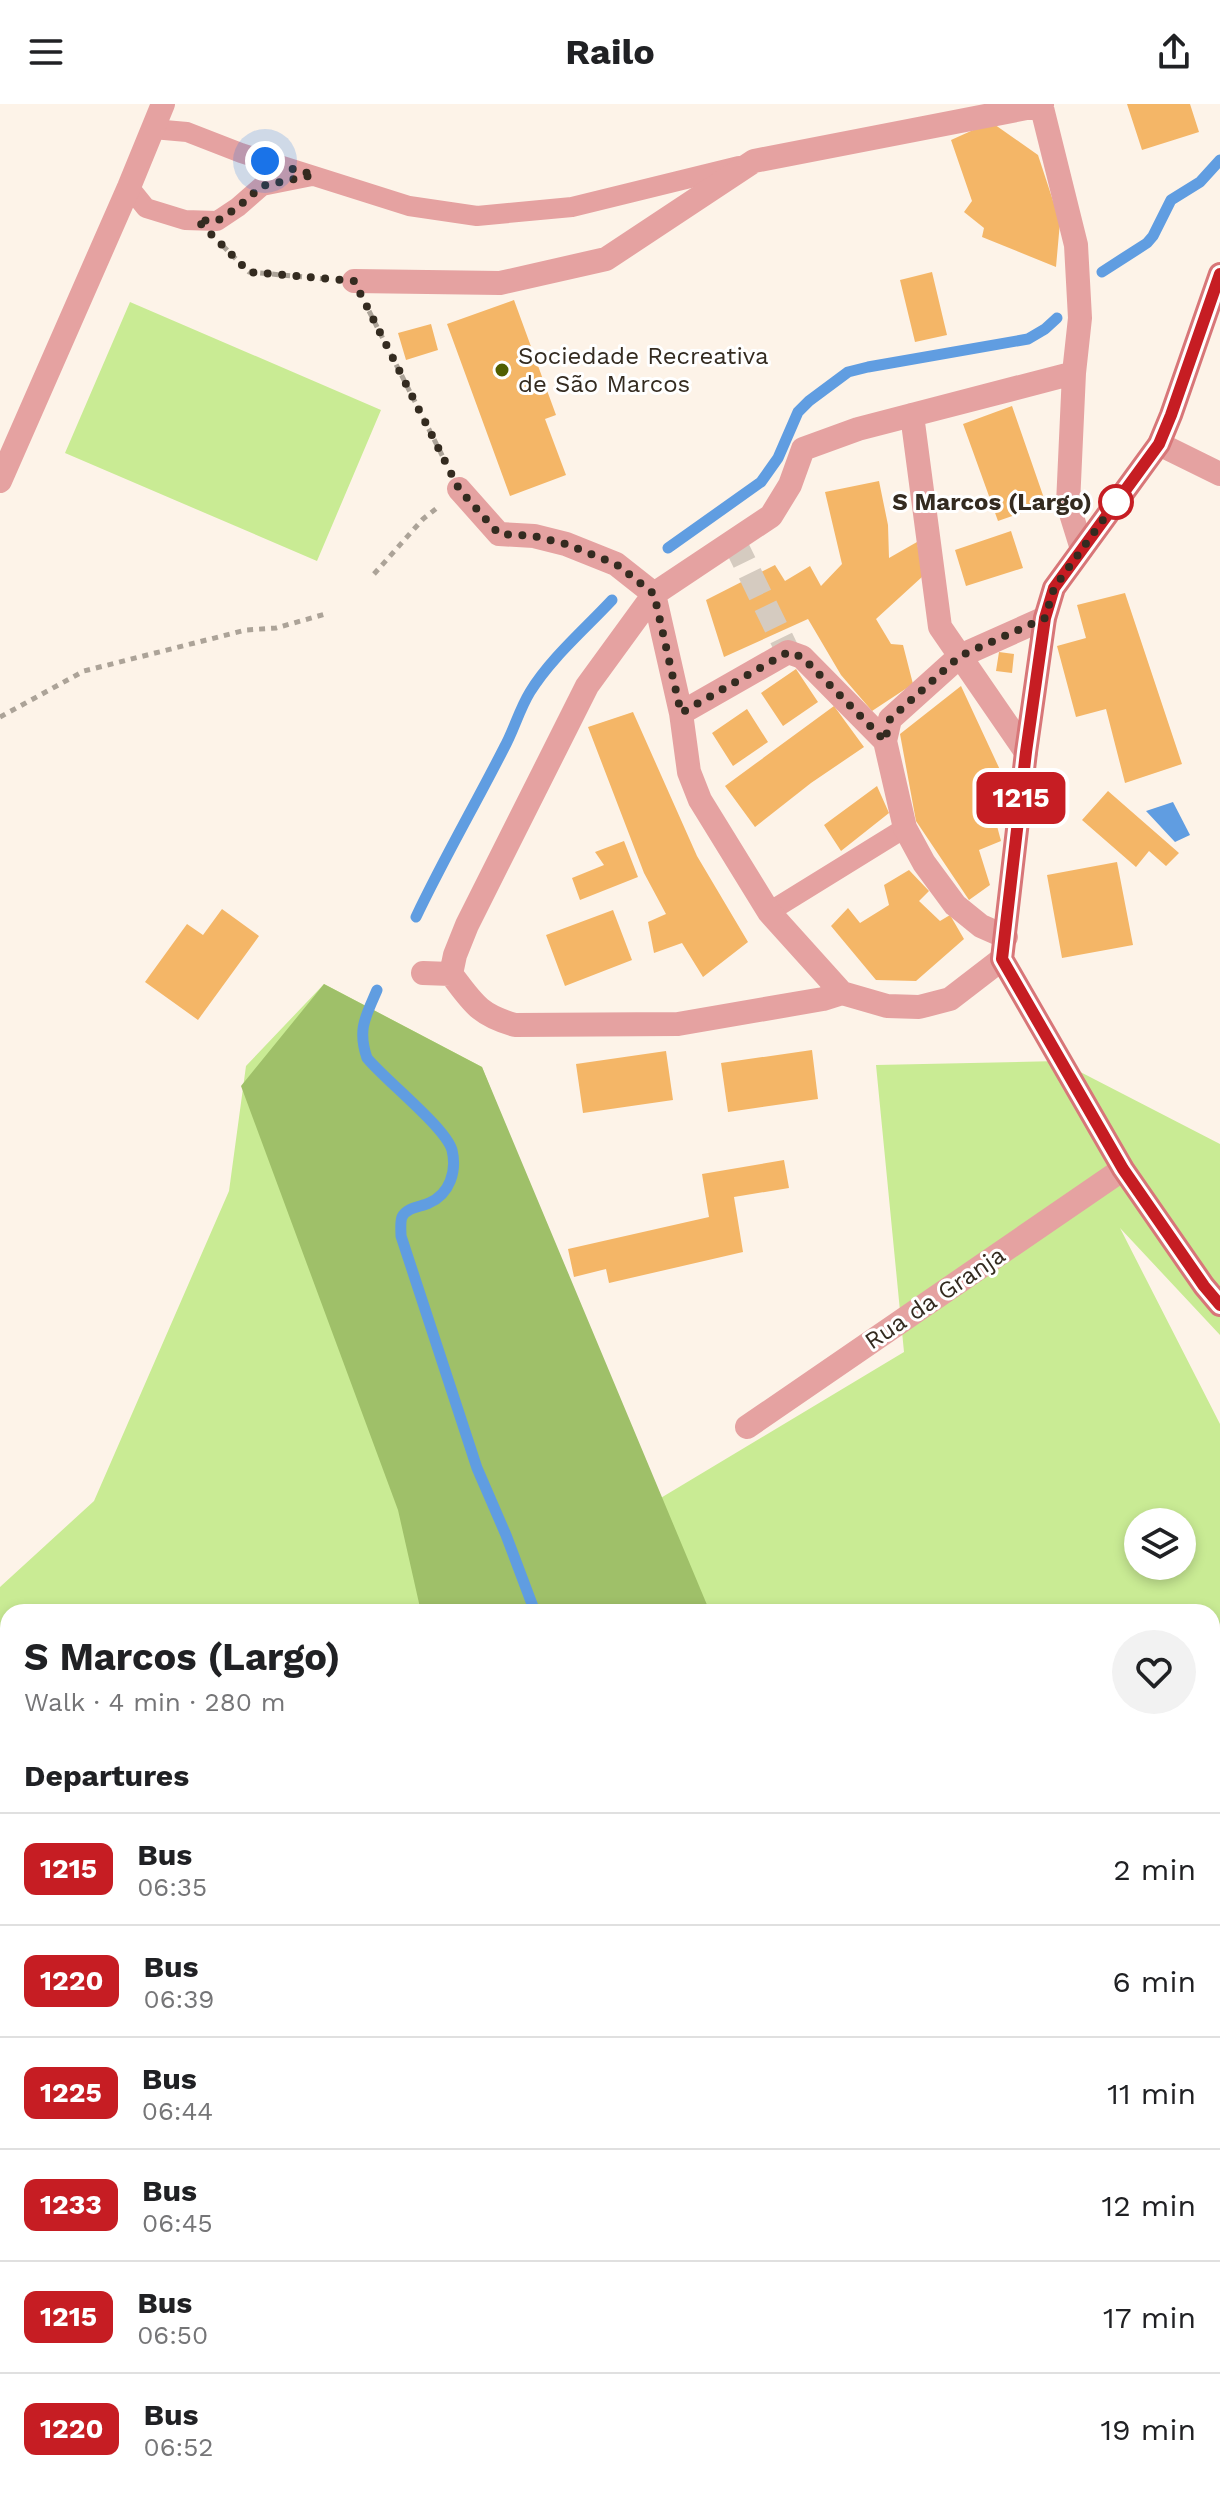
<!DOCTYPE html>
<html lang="en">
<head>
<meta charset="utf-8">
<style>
  :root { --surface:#fff; --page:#f2f2f2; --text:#202124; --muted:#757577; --line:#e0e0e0 }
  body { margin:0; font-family:"Work Sans",sans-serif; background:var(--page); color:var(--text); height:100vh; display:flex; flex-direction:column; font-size:30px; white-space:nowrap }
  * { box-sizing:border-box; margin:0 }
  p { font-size:26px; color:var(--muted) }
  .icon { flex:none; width:44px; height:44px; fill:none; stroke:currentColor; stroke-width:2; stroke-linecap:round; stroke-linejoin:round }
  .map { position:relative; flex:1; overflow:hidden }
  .panel { position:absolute; left:0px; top:1500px; width:1220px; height:896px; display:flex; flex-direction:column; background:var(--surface); border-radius:24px 24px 0 0; box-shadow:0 4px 12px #0003 }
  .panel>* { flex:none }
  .badge { padding:0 16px; border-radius:12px; font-size:28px; line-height:52px }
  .buttons { position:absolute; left:1124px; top:1404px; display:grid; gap:16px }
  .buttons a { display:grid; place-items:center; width:72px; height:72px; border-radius:50%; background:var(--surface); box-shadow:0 4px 12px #0003; font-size:40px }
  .you { position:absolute; width:40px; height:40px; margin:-20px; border:6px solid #fff; border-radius:50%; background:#1a73e8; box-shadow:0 0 0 12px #1a73e833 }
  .map>.badge { position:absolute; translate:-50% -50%; box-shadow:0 0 0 4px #fff }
  h2 { padding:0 24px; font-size:30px; line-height:72px }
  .round { display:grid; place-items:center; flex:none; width:84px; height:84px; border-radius:42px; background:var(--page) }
  .headline { display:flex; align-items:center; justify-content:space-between; height:136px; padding:0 24px }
  h1 { font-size:38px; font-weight:700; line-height:60px }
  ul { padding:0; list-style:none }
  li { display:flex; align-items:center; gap:24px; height:112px; padding:0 24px; border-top:2px solid var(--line) }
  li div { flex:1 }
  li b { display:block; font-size:30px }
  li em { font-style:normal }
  li .badge { min-width:88px; font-weight:700; text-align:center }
  header { display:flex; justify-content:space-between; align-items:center; height:104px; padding:0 24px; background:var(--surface); font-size:36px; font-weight:700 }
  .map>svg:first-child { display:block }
  .green { fill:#c9eb94; fill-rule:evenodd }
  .forest { fill:#9fc069 }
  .water { fill:#609de1 }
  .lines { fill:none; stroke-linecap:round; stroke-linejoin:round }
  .stream { stroke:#609de1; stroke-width:11 }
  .building { fill:#f4b667 }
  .street-tunnel { stroke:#d5cbc0; stroke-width:24; stroke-dasharray:24 12; stroke-linecap:butt }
  .path { stroke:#aca398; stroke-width:5; stroke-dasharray:6 6; stroke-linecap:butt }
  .lane { stroke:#e5a2a1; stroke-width:20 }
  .street { stroke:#e5a2a1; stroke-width:24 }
  .secondary { stroke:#d87678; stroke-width:24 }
  .line-casing { stroke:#fff; stroke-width:18 }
  .line { stroke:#c61d23; stroke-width:12 }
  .walk { stroke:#342b20; stroke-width:8; stroke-dasharray:0 14.4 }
  .poi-dot { fill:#515e00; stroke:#fff; stroke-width:3 }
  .stop-dot { fill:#fff; stroke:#c61d23; stroke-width:4 }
  .labels { text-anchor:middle; stroke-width:6; stroke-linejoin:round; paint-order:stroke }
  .poi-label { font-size:24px; fill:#342b20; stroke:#fff; text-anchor:start }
  .stop-label { font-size:24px; font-weight:bold; fill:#342b20; stroke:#fff; text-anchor:end }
  .street-label { font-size:24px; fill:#342b20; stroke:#fff }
</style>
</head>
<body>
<header><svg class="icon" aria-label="menu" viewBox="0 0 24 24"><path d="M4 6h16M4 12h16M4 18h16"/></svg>Railo<svg class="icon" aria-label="share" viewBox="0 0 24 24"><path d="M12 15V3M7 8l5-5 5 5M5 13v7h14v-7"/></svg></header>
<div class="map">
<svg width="1220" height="2396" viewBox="0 0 1220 2396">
  <rect width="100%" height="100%" fill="#fdf3e8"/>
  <!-- green -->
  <path class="green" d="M130,198L381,306L317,457L65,349Z
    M324,880L482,963L654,1398L904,1248L876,961L1059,957L1220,1040V1231L1120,1124L1220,1320V1519L1212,1534V1508H8V1810L0,1809V1483L94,1397L229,1087L246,962ZM1138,1418H1182V1462H1138Z
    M1212,1998L1220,2005V2396H414L408,2388H1212Z
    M8,2038V2388H312L318,2396H0V2043Z"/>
  <!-- forest -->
  <path class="forest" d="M324,880L482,963L710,1508H421L398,1406L241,982Z
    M1212,2197L1220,2203V2396H973L969,2388H1212Z"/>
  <!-- water -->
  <path class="water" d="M1173,698L1190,731L1175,738L1146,707Z"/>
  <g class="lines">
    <!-- stream -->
    <path class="stream" d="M1102,168L1147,139L1153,132L1171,96L1200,78L1220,56
      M668,444L761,378L778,354L798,308L809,297L848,268L868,263L1028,235L1045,225L1057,214
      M416,813C443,756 475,701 504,644C514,626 519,606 530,588C551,554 584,526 612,496
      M377,886C366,912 357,925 367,954C385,976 445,1023 452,1046C457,1067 450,1090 429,1099C421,1103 407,1103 402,1113C400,1118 401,1126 401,1132L477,1364L506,1431L535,1508
      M1178,2388V2396"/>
  </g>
  <!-- building -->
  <path class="building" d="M1127,0H1190L1199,28L1142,46Z
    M991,18L1038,51L1060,118L1056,163L982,133L984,124L964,108L972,97L951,36Z
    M932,168L947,231L915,238L900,176Z
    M514,196L556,311L545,315L566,371L510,392L447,220Z
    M431,220L438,246L406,256L398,229Z
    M1012,302L1046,400L998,417L963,320Z
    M879,377L888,421L889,454L917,438L923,472L876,515L891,540L903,541L913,580L872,607L841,571L808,515L724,553L706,496L775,461L785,477L810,462L821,482L842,460L825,388Z
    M1011,427L1023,464L966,482L955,446Z
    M1125,489L1182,660L1125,679L1106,605L1076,613L1057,542L1086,534L1077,501Z
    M999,548L1014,550L1012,569L996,567Z
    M796,565L818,598L783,622L761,589Z
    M961,582L1001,668L985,677L1001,737L979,746L990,781L969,796L916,717L900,630Z
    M834,602L864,643L811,679L755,723L725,682Z
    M747,605L768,638L733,662L712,629Z
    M633,608L697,752L748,838L703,873L682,839L654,849L648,818L666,810L644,769L588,623Z
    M877,682L889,709L841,747L824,721Z
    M1108,687L1179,749L1166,762L1149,747L1136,763L1082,716Z
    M624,737L638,773L580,796L572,774L604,761L595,748Z
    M1117,758L1133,841L1062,854L1047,771Z
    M909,766L929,787L919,797L940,817L950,811L964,835L916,877L876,876L831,822L848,804L860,819L889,801L884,781Z
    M222,805L259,832L198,916L145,878L187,820L203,831Z
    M613,806L632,856L565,882L546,831Z
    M812,946L818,995L728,1008L721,959Z
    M666,947L673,996L583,1009L576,960Z
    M784,1056L789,1084L734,1093L743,1148L609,1179L606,1165L574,1173L568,1145L709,1113L702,1070Z
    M1212,1664L1220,1669V1682L1212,1695Z
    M1212,1761L1220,1767V1794L1212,1789Z
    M1212,1805L1220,1811V1850L1216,1855L1212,1852Z"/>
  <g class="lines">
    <!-- street-tunnel -->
    <path class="street-tunnel" d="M734,437L788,548"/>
    <!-- path -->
    <path class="path" d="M223,142L249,168L326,175
      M369,207L446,359
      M374,470L423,415L437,404
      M0,613L84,567L246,526L276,524L329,509
      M0,2121L8,2133
      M0,2166L8,2155
      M0,2200L8,2237
      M0,2353L8,2363
      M4,2357L8,2336
      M28,2388L34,2396"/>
    <!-- lane -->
    <path class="lane" d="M153,25L187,28L241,49L409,102L477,112L572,103L739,62
      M129,83L146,104L185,116L217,117L238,103L262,82L312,72
      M769,808L905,724"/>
    <!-- street -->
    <path class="street" d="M1041,0L1076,141L1080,214L1074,269L1068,400L1082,445
      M354,177L500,179L606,155L754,57L1042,1
      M912,311L940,523L1026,648
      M1159,340L1220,370
      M0,377L129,83L163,0
      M459,385L499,430L534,432L566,440L616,460L654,490L681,609L689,668L700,696L769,808L842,889L887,902L919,903L950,895L1002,855
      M681,609L788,548L802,553L885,637L905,724L924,759L955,801L981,822L1006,833
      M885,637L890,615L960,552L1045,514
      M423,869L451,870C473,899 479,911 515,921L678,920L823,895L842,889
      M451,870L455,851L467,821L587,582L654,490L771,412L790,381L803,345L858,325L1074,269
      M747,1323L1123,1065
      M0,1965L8,1959"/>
    <!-- secondary -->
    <path class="secondary" d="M1220,170L1171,311L1159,340L1054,484L1045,514L1026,648L1002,855L1123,1065L1204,1182L1220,1201
      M0,1904L8,1914
      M361,2388L367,2396"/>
  </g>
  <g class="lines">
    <!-- line casing -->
    <g class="line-casing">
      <path id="line" d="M1220,170L1171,311L1159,340L1054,484L1045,514L1026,648L1002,855L1123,1065L1204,1182L1220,1201"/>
    </g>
    <!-- line -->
    <use href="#line" class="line"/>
    <!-- walk -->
    <path class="walk" d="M265,57L314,71L262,82L238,103L217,117L197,116L249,168L354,177L459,385L499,430L534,432L566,440L616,460L654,490L681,609L788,548L802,553L885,637L890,615L960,552L1045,514L1054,484L1116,398"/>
  </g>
  <!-- markers -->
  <circle class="poi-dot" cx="502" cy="266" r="8"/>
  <circle class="stop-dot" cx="1116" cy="398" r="16"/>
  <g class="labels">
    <!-- poi labels -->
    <g class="poi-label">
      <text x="518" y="260">Sociedade Recreativa<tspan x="518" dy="28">de São Marcos</tspan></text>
    </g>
    <!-- stop labels -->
    <g class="stop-label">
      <text x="1092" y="406">S Marcos (Largo)</text>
    </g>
    <!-- street labels -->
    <g class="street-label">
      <text transform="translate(935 1194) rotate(-34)" y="8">Rua da Granja</text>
    </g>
  </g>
</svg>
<div class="buttons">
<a><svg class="icon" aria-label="layers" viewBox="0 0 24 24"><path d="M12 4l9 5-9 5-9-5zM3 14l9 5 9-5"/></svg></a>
</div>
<div class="you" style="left:265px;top:57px"></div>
<b class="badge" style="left:1021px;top:694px;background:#c61d23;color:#fff">1215</b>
<section class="panel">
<div class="headline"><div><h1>S Marcos (Largo)</h1><p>Walk · 4 min · 280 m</p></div><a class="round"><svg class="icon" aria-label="heart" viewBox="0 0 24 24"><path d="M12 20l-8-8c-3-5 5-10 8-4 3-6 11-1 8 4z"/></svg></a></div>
<h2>Departures</h2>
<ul>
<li><span class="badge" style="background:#c61d23;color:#fff">1215</span><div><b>Bus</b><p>06:35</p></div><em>2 min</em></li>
<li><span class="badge" style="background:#c61d23;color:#fff">1220</span><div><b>Bus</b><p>06:39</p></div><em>6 min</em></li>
<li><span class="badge" style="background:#c61d23;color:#fff">1225</span><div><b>Bus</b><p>06:44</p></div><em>11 min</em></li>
<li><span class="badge" style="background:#c61d23;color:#fff">1233</span><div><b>Bus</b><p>06:45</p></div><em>12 min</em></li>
<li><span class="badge" style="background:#c61d23;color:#fff">1215</span><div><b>Bus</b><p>06:50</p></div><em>17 min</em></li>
<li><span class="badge" style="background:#c61d23;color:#fff">1220</span><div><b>Bus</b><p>06:52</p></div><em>19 min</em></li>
</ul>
</section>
</div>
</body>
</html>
